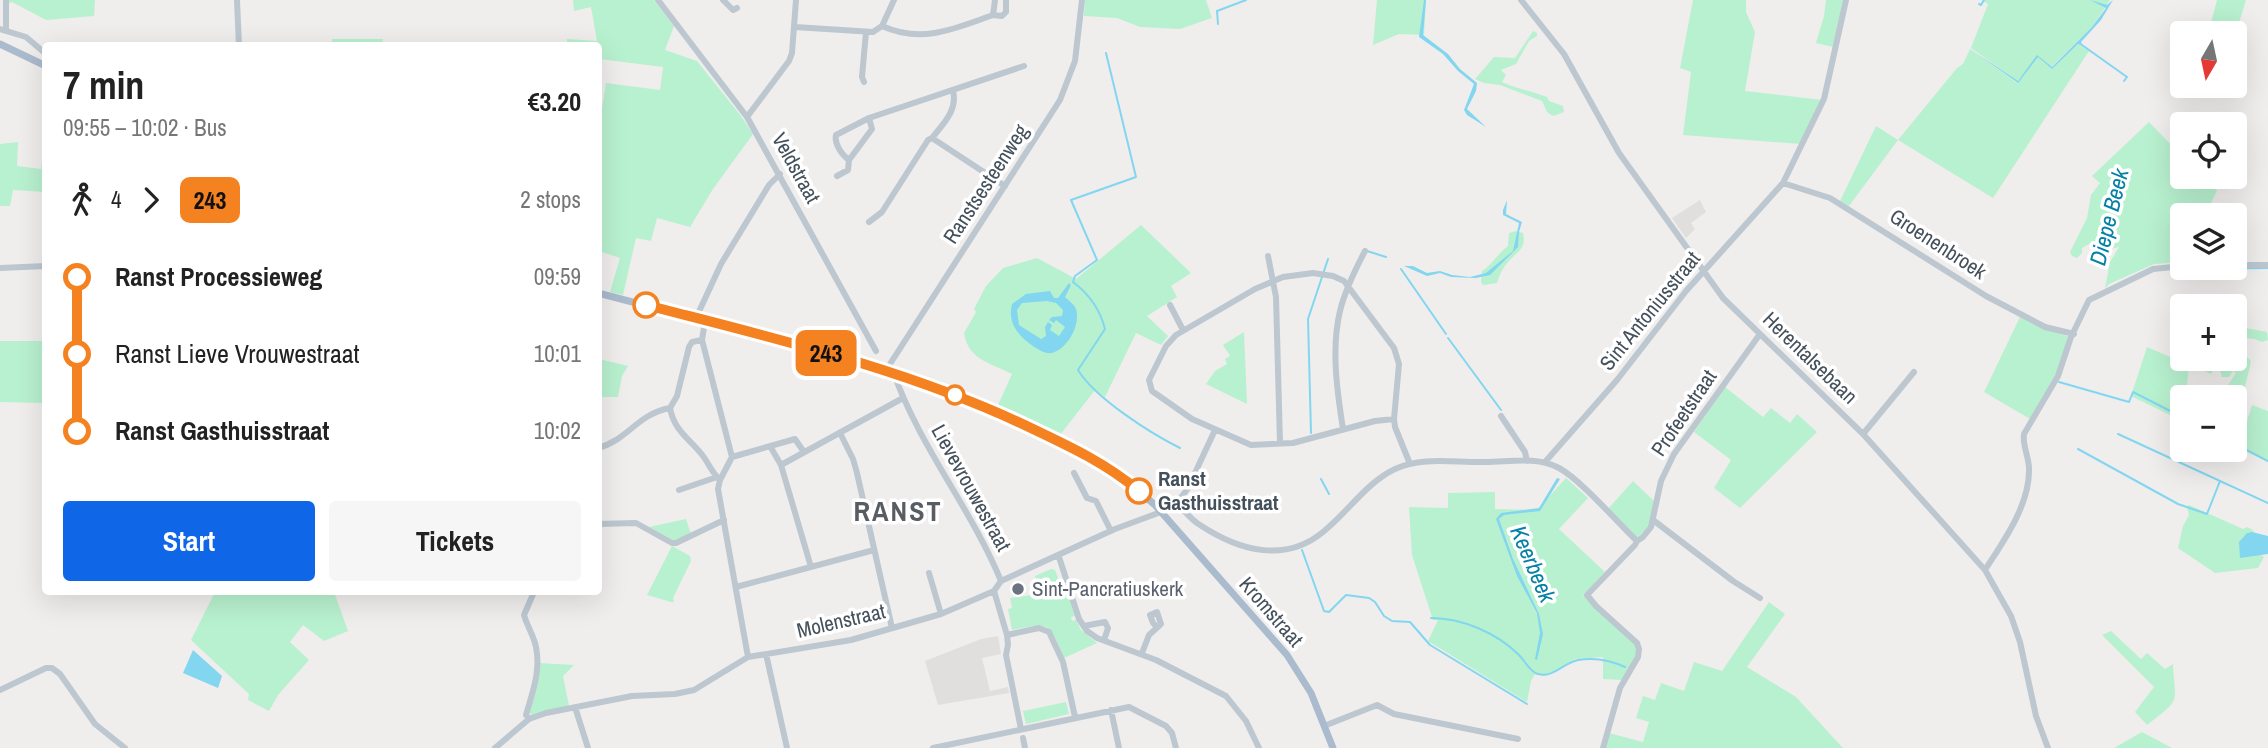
<!DOCTYPE html>
<html lang="en">
<head>
<meta charset="utf-8">
<style>
  :root { --surface:#fff; --page:#f6f6f6; --text:#222; --muted:#767676; --accent:#0f67e7 }
  body { margin:0; font-family:"Archivo Narrow",sans-serif; background:var(--page); color:var(--text); height:100vh; display:flex; flex-direction:column; font-size:26px; white-space:nowrap }
  * { box-sizing:border-box; margin:0 }
  p { font-size:23px; color:var(--muted) }
  .icon { flex:none; width:38px; height:38px; fill:none; stroke:currentColor; stroke-width:2; stroke-linecap:round; stroke-linejoin:round }
  .map { position:relative; flex:1; overflow:hidden }
  .drawer { position:absolute; left:42px; top:42px; width:560px; height:553px; display:flex; flex-direction:column; background:var(--surface); border-radius:7px; box-shadow:0 7px 28px #0002 }
  .drawer>* { flex:none }
  .badge { padding:0 14px; border-radius:10px; font-size:24px; line-height:46px }
  .needle { width:46px; rotate:189deg }
  .fabs { position:absolute; left:2170px; top:21px; display:grid; gap:14px }
  .fabs a { display:grid; place-items:center; width:77px; height:77px; border-radius:7px; background:var(--surface); box-shadow:0 7px 28px #0002; font-size:35px }
  .map>.badge { position:absolute; translate:-50% -50%; box-shadow:0 0 0 4px #fff }
  .legs { display:flex; align-items:center; gap:10px; height:77px; padding:0 21px; font-size:23px }
  .legs p { margin-inline-start:auto }
  .head { display:flex; align-items:center; justify-content:space-between; height:119px; padding:0 21px }
  h1 { font-size:38px; font-weight:700; line-height:52px }
  .primary-button { display:flex; gap:14px; margin-top:auto; padding:14px 21px }
  .primary-button a { flex:1; height:80px; border-radius:7px; background:var(--accent); color:#fff; font-size:28px; font-weight:700; line-height:80px; text-align:center }
  .primary-button a+a { background:var(--page); color:var(--text) }
  ul { padding:0 21px; list-style:none }
  li { display:flex; align-items:center; gap:24px; height:77px; font-size:26px }
  li i { display:grid; place-items:center; width:10px; height:100%; margin:0 9px; background:currentColor }
  li i::after { content:''; width:18px; height:18px; margin:-9px; border:5px solid; border-radius:50%; background:var(--surface) }
  li p { margin-inline-start:auto }
  li:first-child i { background:linear-gradient(#0000 50%,currentColor 0) }
  li:last-child i { background:linear-gradient(currentColor 50%,#0000 0) }
  .map>svg:first-child { display:block }
  .education { fill:#e1dede }
  .green { fill:#b8f1cf }
  .water { fill:#82d6f0; fill-rule:evenodd }
  .lines { fill:none; stroke-linecap:round; stroke-linejoin:round }
  .stream { stroke:#82d6f0; stroke-width:2 }
  .minor { stroke:#bcc7d0; stroke-width:6 }
  .major { stroke:#aabbce; stroke-width:7 }
  .line-1-casing { stroke:#fff; stroke-width:16 }
  .line-1 { stroke:#f58220; stroke-width:10 }
  .stop-1-dot { fill:#fff; stroke:#f58220; stroke-width:3.5 }
  .worship-dot { fill:#6b7280; stroke:#fff; stroke-width:2.5 }
  .labels { text-anchor:middle; stroke-width:7; stroke-linejoin:round; paint-order:stroke }
  .street-label { font-size:21px; fill:#44505b; stroke:#fff }
  .stop-label { font-size:21px; font-weight:bold; fill:#44505b; stroke:#fff; text-anchor:start }
  .worship-label { font-size:21px; fill:#5b616d; stroke:#fff; text-anchor:start }
  .water-label { font-size:23px; font-style:italic; fill:#0580a6; stroke:#fff }
  .district-label { font-size:28px; font-weight:bold; letter-spacing:2px; fill:#595d62; stroke:#fff }
</style>
</head>
<body>
<div class="map">
<svg width="2268" height="748" viewBox="0 0 2268 748">
  <rect width="100%" height="100%" fill="#f0eded"/>
  <!-- education -->
  <path class="education" d="M1700,200L1706,212L1691,223L1695,229L1686,238L1672,218Z
    M998,636L1001,654L982,658L990,691L1008,687L1009,693L938,705L925,661L981,639Z"/>
  <!-- green -->
  <path class="green" d="M8,0H95L94,16L46,20L12,2L8,4Z
    M573,0H654L674,26L665,50L697,61L741,116L753,134L713,189L690,227L657,218L651,241L636,238L623,295L610,292L620,258L599,251L598,135L606,83L660,90L663,67L599,59L598,46H567V39L597,41L591,7L574,11Z
    M1085,0H1206L1212,18L1180,29L1140,27L1117,18L1084,16Z
    M1377,0H1426L1424,35L1399,34L1373,45Z
    M1693,0H1746V12L1755,32L1745,91L1822,100L1800,144L1683,135L1691,72L1680,68Z
    M1826,0H1843L1833,47L1816,43L1824,16Z
    M1982,0H2110L2092,27L2051,67L2037,56L2052,69L2078,44L2089,51L1993,198L1898,140L1849,206L1840,201L1876,126L1898,140L1957,68L1963,64L1970,49L2017,83L2022,76L2017,81L1971,48L1988,4Z
    M2217,0H2246L2235,36V33L2209,30Z
    M1533,31L1537,33V36L1529,41L1516,64L1501,70L1506,75L1502,82C1517,89 1532,91 1547,97L1549,101L1563,106L1564,112L1553,116L1547,112L1542,101L1500,85L1484,83L1475,79L1494,57L1515,58Z
    M332,39H383L382,45H305L332,44Z
    M2149,122L2182,156V177H2203L2217,191L2205,215H2182V262L2154,264L2109,284L2105,289L2110,262L2119,247L2110,249L2094,241L2082,248V253L2077,258L2072,256L2070,252L2087,218L2091,195L2100,183L2092,176Z
    M18,142L17,166L41,169L43,157H45V192L13,190L10,206H0V144Z
    M1141,225L1191,273L1171,286L1177,297L1147,316L1168,336L1161,345L1136,333L1105,397L1095,390L1060,435L998,405L1012,374C991,363 968,360 964,333L976,312L974,309L986,286L1003,268L1037,258L1076,279Z
    M1516,231L1523,233C1527,248 1517,252 1508,262C1503,267 1499,276 1497,283L1483,285L1481,282L1482,271C1493,264 1497,254 1508,246L1509,233Z
    M2020,317L2069,337L2058,370L2030,419L1984,392Z
    M2240,327L2267,332L2268,340L2262,342L2254,339L2238,337L2236,331Z
    M1244,332L1247,404L1206,384L1215,371L1227,364L1225,359L1230,356L1223,345Z
    M0,341H45V403L0,402Z
    M2147,347L2189,365L2186,397H2182V421L2131,396Z
    M2240,357H2247L2251,361C2250,368 2242,399 2239,408L2235,410V397H2229L2232,394L2227,392L2226,388L2236,373L2233,371L2229,377H2222L2219,366H2215L2211,374L2205,371L2197,359L2236,361Z
    M599,359L628,366L622,376L618,397H599Z
    M1725,387L1763,417L1771,408L1790,423L1797,414L1817,432L1740,508L1714,488L1731,460L1694,432Z
    M2252,405L2268,411V462L2235,446V434L2242,437Z
    M1566,478L1588,498L1559,529L1605,572L1583,595L1635,643L1638,652L1623,680L1603,679V657L1575,659L1546,676L1535,674L1531,681L1527,702L1428,641L1438,620H1433L1412,555L1409,507L1448,508V493L1495,492V509L1537,510Z
    M1633,481L1654,501C1651,519 1652,527 1636,538L1607,510Z
    M2189,505L2243,529L2247,527L2253,530L2259,554L2264,557L2258,568L2215,573L2178,548L2183,526L2189,515L2187,507Z
    M686,519L691,534L676,542L649,527Z
    M672,546L690,556L691,561L673,598L674,602H671L647,595Z
    M1051,569L1055,570L1062,589L1067,588L1075,616L1071,617L1072,621L1076,620L1081,630L1097,643L1064,658C1049,622 1051,622 1012,630L1008,609L1012,608L1010,598L1038,594C1044,583 1039,585 1035,576Z
    M215,592H334L348,631L324,641L303,625L290,642L309,660L278,695L269,711L248,700L249,694L191,640Z
    M1769,602L1785,614L1747,667L1796,697L1843,748H1605L1609,733L1643,742L1649,722L1636,718L1643,696L1655,700L1661,683L1684,691L1694,662L1722,671Z
    M2111,631L2141,659L2147,653L2165,669L2173,664C2175,705 2182,698 2147,725L2135,712L2154,687L2102,635Z
    M539,663L574,665L563,676L569,706L532,716L529,712L539,678Z
    M1066,702L1069,714L1026,724L1023,711Z
    M2142,732L2172,748H2114Z"/>
  <!-- water -->
  <path class="water" d="M1424,0H1426L1423,35L1448,54L1460,69L1477,83L1476,91L1467,109L1486,127L1467,115L1464,110L1474,84L1458,71L1443,54L1419,37Z
    M2090,0L2107,5L2113,0L2101,20L2081,42L2083,46L2078,44L2052,69L2038,57L2018,83L1970,49L2018,81L2037,55L2052,67L2092,27L2106,8Z
    M1507,200L1506,214L1522,222L1519,232L1518,247L1490,275L1476,278L1451,277L1440,273L1427,276L1404,266H1413L1427,273L1440,271L1452,275L1470,277L1486,273L1513,251L1519,223L1503,215V210Z
    M1069,283L1071,285L1065,297C1069,301 1074,304 1076,309C1081,325 1067,350 1051,353C1045,354 1040,350 1036,348C1019,337 1007,324 1012,304L1026,294L1050,291L1054,298H1058ZM1047,301L1056,303L1063,310L1062,316L1052,317L1049,320L1054,323L1056,320L1065,327L1059,336L1050,330L1052,325L1048,322L1045,327L1046,336L1041,339L1019,325L1017,310L1022,303Z
    M1557,478L1560,479L1540,511L1504,515L1499,519L1513,559L1539,614L1543,634L1537,660L1535,659L1540,633L1537,613L1517,576L1496,519L1501,513L1539,508Z
    M2252,532L2268,536V554L2240,558L2239,542L2247,533Z
    M193,650L222,676L218,688L183,673Z"/>
  <g class="lines">
    <!-- stream -->
    <path class="stream" d="M1979,4L1981,5L1984,0
      M1218,24L1217,11L1246,0
      M2082,45L2127,77L2124,81
      M1106,53L1136,177L1071,200L1097,260L1075,276L1073,282C1089,294 1100,309 1105,329L1078,370C1095,398 1150,433 1180,448
      M1367,251L1386,257
      M1401,269L1446,334
      M2182,269L2268,268
      M1448,338L1501,410
      M2059,382L2129,402L2133,392L2182,417
      M1311,433L1308,319L1328,259
      M2118,434L2268,503
      M2235,444L2268,461
      M2078,449L2178,504L2207,514L2220,481
      M1321,479L1329,494
      M1302,550L1324,611L1329,612L1346,595L1369,598L1375,602L1384,616L1392,621L1410,622L1430,645L1527,704
      M1431,618C1462,618 1497,633 1519,655C1525,661 1530,672 1538,674C1554,678 1563,663 1578,660C1595,657 1610,660 1625,667"/>
    <!-- minor -->
    <path class="minor" d="M6,0V29
      M237,0L239,46
      M658,0L747,117
      M723,0L733,10L737,8
      M796,0L792,53L789,61L747,117L876,351
      M1521,0L1564,54L1619,153L1723,298L1863,434L1985,570L2011,616L2020,642L2036,716L2048,748
      M993,15L995,0
      M882,26C922,44 954,29 993,15L1002,16L1006,12V0
      M795,27L873,32L882,26L894,0
      M0,29L26,37L46,54
      M864,82L862,77L866,32
      M932,138L1005,186
      M849,160L872,129L869,118
      M837,176L848,170L849,160C842,155 834,144 836,135L869,118L1024,66
      M1783,183L1830,198L1986,296L2045,327L2074,334
      M869,222L882,212L928,140L932,138C943,124 958,110 953,91
      M1268,256L1276,297L1280,443
      M2235,265H2268
      M0,268L46,266
      M1170,305L1183,330
      M696,318L721,264L769,185L780,174
      M705,321L702,340L732,457
      M702,340L692,342L689,347L677,396L670,408C674,431 690,439 703,456C709,464 712,473 720,480
      M890,364L1060,100L1075,61L1082,0
      M893,371C919,446 971,508 1001,581
      M1501,416L1525,452L1527,461
      M1394,419L1375,421L1293,443L1251,445L1192,419L1152,391L1149,380L1166,346L1176,335L1255,289L1283,277L1313,273L1333,276L1344,281L1394,348L1399,364L1394,419L1395,427L1410,464
      M1343,429C1337,391 1331,348 1340,311C1345,290 1355,270 1365,251
      M840,433L853,459L857,473L892,628
      M1863,434L1914,372
      M770,446L781,465L811,567
      M598,448C628,440 637,414 670,408
      M732,457L720,480L718,489L748,657
      M732,457L795,439L804,452
      M1545,462L1617,380L1686,291L1783,183L1824,99L1846,0
      M781,465L903,398
      M1074,473L1087,498L1096,501L1111,531
      M679,490L717,477
      M1177,503C1184,510 1191,520 1200,525C1238,550 1284,564 1323,532C1347,513 1367,482 1395,469C1422,456 1456,463 1485,462C1510,462 1536,456 1559,468C1581,480 1617,522 1637,541
      M1653,520L1733,581L1760,598
      M598,524L636,523L672,543H676L724,520
      M1059,557L1079,619L1087,631L1097,638L1156,660L1226,696L1246,721L1259,748
      M1985,570C2003,542 2029,506 2029,471C2030,459 2022,446 2024,434L2058,376L2071,337L2089,300L2153,269L2182,266
      M929,573L941,614
      M1001,581L1115,529L1161,512L1177,503L1188,488L1215,430
      M1001,581L994,591L1007,635L1008,645L1006,655L1021,729
      M736,587L874,550
      M1084,626L1105,622L1108,628L1104,640
      M1007,635L1039,628L1049,632L1063,662L1075,717
      M1142,653L1149,635L1161,624L1157,612L1150,615L1153,623L1156,626
      M766,654L787,748
      M0,690L46,668H52L60,674L95,724L125,748
      M575,707L588,748
      M1111,710L1119,748
      M529,719L526,715C532,693 541,672 536,647C534,636 527,626 524,615L534,592
      M1324,726L1377,705L1394,714L1518,739
      M1023,738L1025,748
      M495,748L529,719L546,713L632,696L675,694L694,690L748,657L851,640L941,614L994,591
      M933,748L1129,707L1166,726L1172,733L1176,748
      M1603,748L1620,688L1638,657L1639,649L1637,643L1596,606L1587,595L1635,545L1637,541L1643,537L1651,527L1661,481L1674,454L1760,334"/>
    <!-- major -->
    <path class="major" d="M0,44L46,66
      M598,293L828,353L894,373L978,403L1095,460L1128,482L1155,505L1287,655L1311,693L1333,748"/>
  </g>
  <g class="lines">
    <!-- line-1 casing -->
    <g class="line-1-casing">
      <path id="line-1" d="M646,305C777,339 911,370 1033,429C1071,447 1107,464 1139,491"/>
    </g>
    <!-- line-1 -->
    <use href="#line-1" class="line-1"/>
  </g>
  <!-- markers -->
  <g class="stop-1-dot">
    <circle cx="646" cy="305" r="12"/>
    <circle cx="955" cy="395" r="9"/>
    <circle cx="1139" cy="491" r="12"/>
  </g>
  <circle class="worship-dot" cx="1018" cy="589" r="7"/>
  <g class="labels">
    <!-- street labels -->
    <g class="street-label">
      <text transform="translate(796 168) rotate(61)" y="7">Veldstraat</text>
      <text transform="translate(986 184) rotate(-57)" y="7">Ranstsesteenweg</text>
      <text transform="translate(1938 244) rotate(33)" y="7">Groenenbroek</text>
      <text transform="translate(1650 311) rotate(-51)" y="7">Sint Antoniusstraat</text>
      <text transform="translate(1810 358) rotate(44)" y="7">Herentalsebaan</text>
      <text transform="translate(1684 413) rotate(-56)" y="7">Profeetstraat</text>
      <text transform="translate(971 488) rotate(61)" y="7">Lievevrouwestraat</text>
      <text transform="translate(1271 612) rotate(49)" y="7">Kromstraat</text>
      <text transform="translate(841 621) rotate(-13)" y="7">Molenstraat</text>
    </g>
    <!-- stop labels -->
    <g class="stop-label">
      <text x="1158" y="486">Ranst<tspan x="1158" dy="24">Gasthuisstraat</tspan></text>
    </g>
    <!-- worship labels -->
    <g class="worship-label">
      <text x="1032" y="596">Sint-Pancratiuskerk</text>
    </g>
    <!-- water labels -->
    <g class="water-label">
      <text transform="translate(2109 217) rotate(-76)" y="8">Diepe Beek</text>
      <text transform="translate(1533 564) rotate(67)" y="8">Keerbeek</text>
    </g>
    <!-- district labels -->
    <g class="district-label">
      <text x="898" y="521">RANST</text>
    </g>
  </g>
</svg>
<div class="fabs">
<a><svg class="needle" viewBox="-14 -14 28 28"><path d="M0-13l5 13h-10z" fill="#e53935"/><path d="M0 13l5-13h-10z" fill="#767676"/></svg></a>
<a><svg class="icon" aria-label="locate" viewBox="0 0 24 24"><circle cx="12" cy="12" r="6"/><path d="M12 2v4M12 18v4M2 12h4M18 12h4"/></svg></a>
<a><svg class="icon" aria-label="layers" viewBox="0 0 24 24"><path d="M12 4l9 5-9 5-9-5zM3 14l9 5 9-5"/></svg></a>
<a>+</a>
<a>−</a>
</div>
<b class="badge" style="left:826px;top:353px;background:#f58220;color:#111">243</b>
<section class="drawer">
<div class="head"><div><h1>7 min</h1><p>09:55 – 10:02 · Bus</p></div><b>€3.20</b></div>
<div class="legs"><svg class="icon" aria-label="walk" viewBox="0 0 24 24"><circle cx="13" cy="4" r="2"/><path d="M13 8l-2 6 4 7M11 14l-3 7M7 12l3-4h3l4 4"/></svg>4<svg class="icon" aria-label="forward" viewBox="0 0 24 24"><path d="M9 5l7 7-7 7"/></svg><b class="badge" style="background:#f58220;color:#111">243</b><p>2 stops</p></div>
<ul>
<li><i style="color:#f58220"></i><b>Ranst Processieweg</b><p>09:59</p></li>
<li><i style="color:#f58220"></i><span>Ranst Lieve Vrouwestraat</span><p>10:01</p></li>
<li><i style="color:#f58220"></i><b>Ranst Gasthuisstraat</b><p>10:02</p></li>
</ul>
<div class="primary-button"><a>Start</a><a>Tickets</a></div>
</section>
</div>
</body>
</html>
